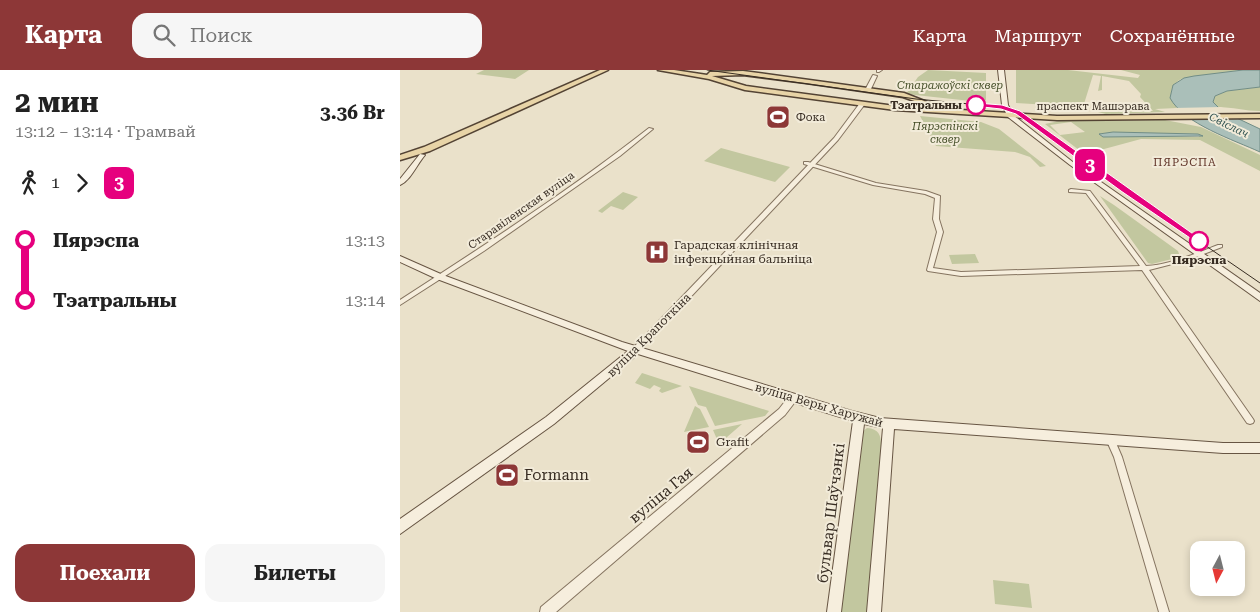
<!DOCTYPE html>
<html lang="ru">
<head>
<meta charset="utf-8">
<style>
  :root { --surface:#fff; --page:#f6f6f6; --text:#222; --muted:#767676; --accent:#8d3737 }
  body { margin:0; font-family:"Roboto Serif",serif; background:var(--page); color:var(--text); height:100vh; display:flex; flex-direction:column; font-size:19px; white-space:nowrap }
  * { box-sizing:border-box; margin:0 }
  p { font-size:16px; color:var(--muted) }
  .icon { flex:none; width:28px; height:28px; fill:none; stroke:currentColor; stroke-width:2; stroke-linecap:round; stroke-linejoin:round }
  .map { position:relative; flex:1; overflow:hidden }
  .details { display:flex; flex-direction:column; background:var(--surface); width:400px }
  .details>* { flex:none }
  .badge { padding:0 10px; border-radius:8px; font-size:18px; line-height:32px }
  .needle { width:32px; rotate:187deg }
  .buttons { position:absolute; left:790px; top:471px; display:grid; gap:10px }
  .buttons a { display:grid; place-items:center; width:55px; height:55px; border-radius:10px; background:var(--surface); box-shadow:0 2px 8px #0003; font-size:25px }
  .map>.badge { position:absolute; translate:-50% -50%; box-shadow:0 0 0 2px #fff }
  .legs { display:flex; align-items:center; gap:8px; height:55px; padding:0 15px; font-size:16px }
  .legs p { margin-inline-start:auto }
  .head { display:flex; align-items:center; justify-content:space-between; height:85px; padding:0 15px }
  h1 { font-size:28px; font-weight:700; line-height:38px }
  .primary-button { display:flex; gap:10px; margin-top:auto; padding:10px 15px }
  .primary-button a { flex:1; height:58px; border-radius:15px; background:var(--accent); color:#fff; font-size:20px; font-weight:700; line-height:58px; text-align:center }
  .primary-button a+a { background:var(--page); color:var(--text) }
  ul { padding:0 15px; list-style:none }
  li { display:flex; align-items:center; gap:18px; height:60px; font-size:19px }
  li i { display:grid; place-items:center; width:8px; height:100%; margin:0 6px; background:currentColor }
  li i::after { content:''; width:12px; height:12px; margin:-6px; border:4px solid; border-radius:50%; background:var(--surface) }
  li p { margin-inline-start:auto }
  li:first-child i { background:linear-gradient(#0000 50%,currentColor 0) }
  li:last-child i { background:linear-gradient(currentColor 50%,#0000 0) }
  header { display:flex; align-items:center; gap:30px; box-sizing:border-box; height:70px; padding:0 25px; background:var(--accent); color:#fff }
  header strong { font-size:24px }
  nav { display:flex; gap:28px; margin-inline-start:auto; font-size:18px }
  .search { width:350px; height:45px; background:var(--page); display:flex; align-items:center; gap:12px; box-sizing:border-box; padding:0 18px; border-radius:15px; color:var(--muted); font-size:19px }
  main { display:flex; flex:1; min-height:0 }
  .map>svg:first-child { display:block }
  .green { fill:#c2c79f; fill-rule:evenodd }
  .water { fill:#aabfb9; stroke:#718d86 }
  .pier { fill:#eae1ca }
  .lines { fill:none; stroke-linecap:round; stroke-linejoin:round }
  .minor-casing { stroke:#857460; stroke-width:2 }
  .tertiary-casing { stroke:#857460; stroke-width:2 }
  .secondary-casing { stroke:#675543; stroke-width:2 }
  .primary-casing { stroke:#534334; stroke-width:3 }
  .minor { fill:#f6eedd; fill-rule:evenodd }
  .tertiary { fill:#f6eedd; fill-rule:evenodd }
  .secondary { fill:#f6eedd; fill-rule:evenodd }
  .primary { fill:#e8d4a7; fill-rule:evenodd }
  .tram { stroke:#372c22; stroke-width:1 }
  .line-1 { fill:#e6007e; stroke:#fff }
  .stop-1-dot { fill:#fff; stroke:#e6007e; stroke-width:2.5 }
  .labels { text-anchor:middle; stroke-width:4; stroke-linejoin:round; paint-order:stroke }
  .far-park-label { font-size:11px; font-style:italic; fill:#47512b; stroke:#f2ebd9 }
  .far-stop-label { font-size:11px; font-weight:bold; fill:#372c22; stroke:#f2ebd9; text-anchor:end }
  .far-street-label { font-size:11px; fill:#372c22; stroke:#f2ebd9 }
  .far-poi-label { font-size:11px; fill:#372c22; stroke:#f2ebd9; text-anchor:start }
  .far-water-label { font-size:11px; font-style:italic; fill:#335553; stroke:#f2ebd9 }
  .far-neighbourhood-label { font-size:11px; letter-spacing:1px; fill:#5f3226; stroke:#f2ebd9 }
  .poi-label { font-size:12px; fill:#372c22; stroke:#f2ebd9; text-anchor:start }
  .stop-label { font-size:12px; font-weight:bold; fill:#372c22; stroke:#f2ebd9 }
  .street-label { font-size:12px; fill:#372c22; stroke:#f2ebd9 }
  .near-poi-label { font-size:15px; fill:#372c22; stroke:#f2ebd9; text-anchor:start }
  .near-street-label { font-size:15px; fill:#372c22; stroke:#f2ebd9 }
</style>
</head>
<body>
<header>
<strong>Карта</strong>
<div class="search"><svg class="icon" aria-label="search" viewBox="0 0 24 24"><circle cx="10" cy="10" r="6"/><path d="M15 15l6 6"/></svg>Поиск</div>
<nav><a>Карта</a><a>Маршрут</a><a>Сохранённые</a></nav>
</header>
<main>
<section class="details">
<div class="head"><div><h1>2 мин</h1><p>13:12 – 13:14 · Трамвай</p></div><b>3.36 Br</b></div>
<div class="legs"><svg class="icon" aria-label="walk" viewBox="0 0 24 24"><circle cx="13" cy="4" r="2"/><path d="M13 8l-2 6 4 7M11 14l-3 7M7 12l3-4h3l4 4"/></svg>1<svg class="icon" aria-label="forward" viewBox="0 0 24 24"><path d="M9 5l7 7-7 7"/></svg><b class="badge" style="background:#e6007e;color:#fff">3</b></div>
<ul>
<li><i style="color:#e6007e"></i><b>Пярэспа</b><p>13:13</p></li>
<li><i style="color:#e6007e"></i><b>Тэатральны</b><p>13:14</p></li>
</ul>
<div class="primary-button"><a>Поехали</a><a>Билеты</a></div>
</section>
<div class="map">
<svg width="860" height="542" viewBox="0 0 860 542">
  <rect width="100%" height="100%" fill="#eae1ca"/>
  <!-- green -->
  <path class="green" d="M84,0H129L115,9L76,4Z
    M528,0L586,3V30L580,32L506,24L518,7Z
    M616,0H668L738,8L740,5L721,0H843L781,9C768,17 770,27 777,38L755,39L765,42L706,44L694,41H753L740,27L741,24L729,11L702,6V20L698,21L701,6L693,5L683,37L616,33Z
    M860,17V41C845,41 833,37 817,37L813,32L815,26L827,21Z
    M520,46L581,52L599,59L646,96L640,97L630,87L615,82L536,76Z
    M765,50L801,57L860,85V101L800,70L741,69L693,82L698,90H692L645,54L659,51ZM671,52L685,62L660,65L650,55ZM701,63L798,64L799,67L721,65L703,67Z
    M321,78L390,97L375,112L304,91Z
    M223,122L238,127L223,140L211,136L202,143L198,141Z
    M700,126L714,135L778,181L780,187L752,194L748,193Z
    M575,184L579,193L552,194L549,185Z
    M242,303L282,316L262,323L259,321L261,318L254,315L250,319L235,313Z
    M289,316L369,341L365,346L315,356L306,337L298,335Z
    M295,336L300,339L309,357L284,362Z
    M342,354L319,374L313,360Z
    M467,358C479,359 481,365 481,376L467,542H441L462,362Z
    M593,510L629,514L632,538L595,534Z"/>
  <!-- water -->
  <path class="water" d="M843,0H860V17L827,21L815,26L813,32L822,41L860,59V82C834,70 784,54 770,28L773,15L784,8L794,6Z
    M713,62L798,64L803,66L703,67L699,64Z"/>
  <!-- pier -->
  <path class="pier" d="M821,37L844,49L788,50L774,38Z"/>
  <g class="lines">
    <!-- minor casing -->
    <g class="minor-casing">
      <path id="minor" d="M249,58L253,59L220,86L84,181L0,235V230C85,175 170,120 249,58Z
        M404,92H408L476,113L526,121L540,126L539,149L543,162L533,198L561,202L740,196L686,123L669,122V120L671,119L690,121L746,196C769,195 797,183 818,175H822V177L788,190L749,200L853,349L854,351L853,353L850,354L847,353L742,200L561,206L528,201L527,200L537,162L533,149L535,128L525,124L473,115L404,94Z
        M710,365L713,366L722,387L769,542H759L714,387L706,369L707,366Z"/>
    </g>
    <!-- tertiary casing -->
    <g class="tertiary-casing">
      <path id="tertiary" d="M477,0H482L479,2H477Z
        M473,5L477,6L470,21H466L465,20Z
        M460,33L465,34L438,70L239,282H233L232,280L233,278L434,68Z
        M393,324L396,325L398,328L385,345L156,542H140L141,537L379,339L390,325Z"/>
    </g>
    <!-- secondary casing -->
    <g class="secondary-casing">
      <path id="secondary" d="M598,0H604L608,35L613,45L674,93L860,223V231L670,95L608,47L602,35Z
        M20,84L25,85C17,94 11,110 0,115V109Z
        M0,186L43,205L222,272L452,341L480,348L823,373H860V383H823L494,359L481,542H467L483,358L464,354L441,542H427L453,351L238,284L154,354L0,464V449L146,347L228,281L37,209L0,192Z"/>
    </g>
    <!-- primary casing -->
    <g class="primary-casing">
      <path id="primary" d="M200,0H208L30,81L0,90V85L24,77Z
        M258,0H274L307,5L310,2L343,1L504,23L532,34L529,36L503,27L406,13L343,5L312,6L346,16L495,36L657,46L860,44V48L657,50L495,40L345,20L309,9Z"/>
    </g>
    <!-- minor -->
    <use href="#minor" class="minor"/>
    <!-- tertiary -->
    <use href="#tertiary" class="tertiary"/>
    <!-- secondary -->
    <use href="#secondary" class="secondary"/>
    <!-- primary -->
    <use href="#primary" class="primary"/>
    <!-- tram -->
    <path class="tram" d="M307,0L516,29L602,37L615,41L723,119L860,213"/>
  </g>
  <!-- line-1 -->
  <path class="line-1" d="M576,33L602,35L620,41L803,171L796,172L721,121L616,44L601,39L574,36Z"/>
  <!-- icons -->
  <defs>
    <g id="stadium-square" transform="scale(1.25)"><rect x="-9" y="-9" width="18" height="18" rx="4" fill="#8d3737" stroke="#f2ebd9"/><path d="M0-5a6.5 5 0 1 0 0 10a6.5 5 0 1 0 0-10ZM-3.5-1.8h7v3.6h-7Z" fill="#fff"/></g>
    <g id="hospital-square" transform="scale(1.25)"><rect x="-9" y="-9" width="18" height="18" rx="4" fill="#8d3737" stroke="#f2ebd9"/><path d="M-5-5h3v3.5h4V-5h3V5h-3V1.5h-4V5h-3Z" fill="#fff"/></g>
  </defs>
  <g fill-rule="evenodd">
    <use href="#stadium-square" x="378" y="47"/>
    <use href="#hospital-square" x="257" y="182"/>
    <use href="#stadium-square" x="298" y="372"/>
    <use href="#stadium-square" x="107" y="405"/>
  </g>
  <!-- markers -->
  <g class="stop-1-dot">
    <circle cx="576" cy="35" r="9"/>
    <circle cx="799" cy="171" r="9"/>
  </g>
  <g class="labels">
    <!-- far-park labels -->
    <g class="far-park-label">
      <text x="550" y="19">Старажоўскі сквер</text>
      <text x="545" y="60">Пярэспінскі<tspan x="545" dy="13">сквер</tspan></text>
    </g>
    <!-- far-stop labels -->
    <g class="far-stop-label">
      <text x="562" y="39">Тэатральны</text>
    </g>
    <!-- far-street labels -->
    <g class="far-street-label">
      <text x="693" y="40">праспект Машэрава</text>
      <text transform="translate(121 140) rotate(-35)" y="4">Старавіленская вуліца</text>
    </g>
    <!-- far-poi labels -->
    <g class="far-poi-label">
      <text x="396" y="51">Фока</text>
    </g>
    <!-- far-water labels -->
    <g class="far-water-label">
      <text transform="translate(829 55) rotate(26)" y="4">Свіслач</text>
    </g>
    <!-- far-neighbourhood labels -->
    <g class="far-neighbourhood-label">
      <text x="785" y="96">ПЯРЭСПА</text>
    </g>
    <!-- poi labels -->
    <g class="poi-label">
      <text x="274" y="179">Гарадская клінічная<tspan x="274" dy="14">інфекцыйная бальніца</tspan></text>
      <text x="316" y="376">Grafit</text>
    </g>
    <!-- stop labels -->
    <g class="stop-label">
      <text x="799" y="194">Пярэспа</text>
    </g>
    <!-- street labels -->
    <g class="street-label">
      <text transform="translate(249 265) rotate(-45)" y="4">вуліца Крапоткіна</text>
      <text transform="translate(419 335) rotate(16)" y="4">вуліца Веры Харужай</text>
    </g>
    <!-- near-poi labels -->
    <g class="near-poi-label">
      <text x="124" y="410">Formann</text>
    </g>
    <!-- near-street labels -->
    <g class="near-street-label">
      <text transform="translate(261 425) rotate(-40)" y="5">вуліца Гая</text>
      <text transform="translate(431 443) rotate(-83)" y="5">бульвар Шаўчэнкі</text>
    </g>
  </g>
</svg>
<div class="buttons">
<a><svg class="needle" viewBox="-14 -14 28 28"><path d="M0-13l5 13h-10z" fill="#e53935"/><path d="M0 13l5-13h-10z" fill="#767676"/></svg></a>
</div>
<b class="badge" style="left:690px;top:95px;background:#e6007e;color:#fff">3</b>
</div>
</main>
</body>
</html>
